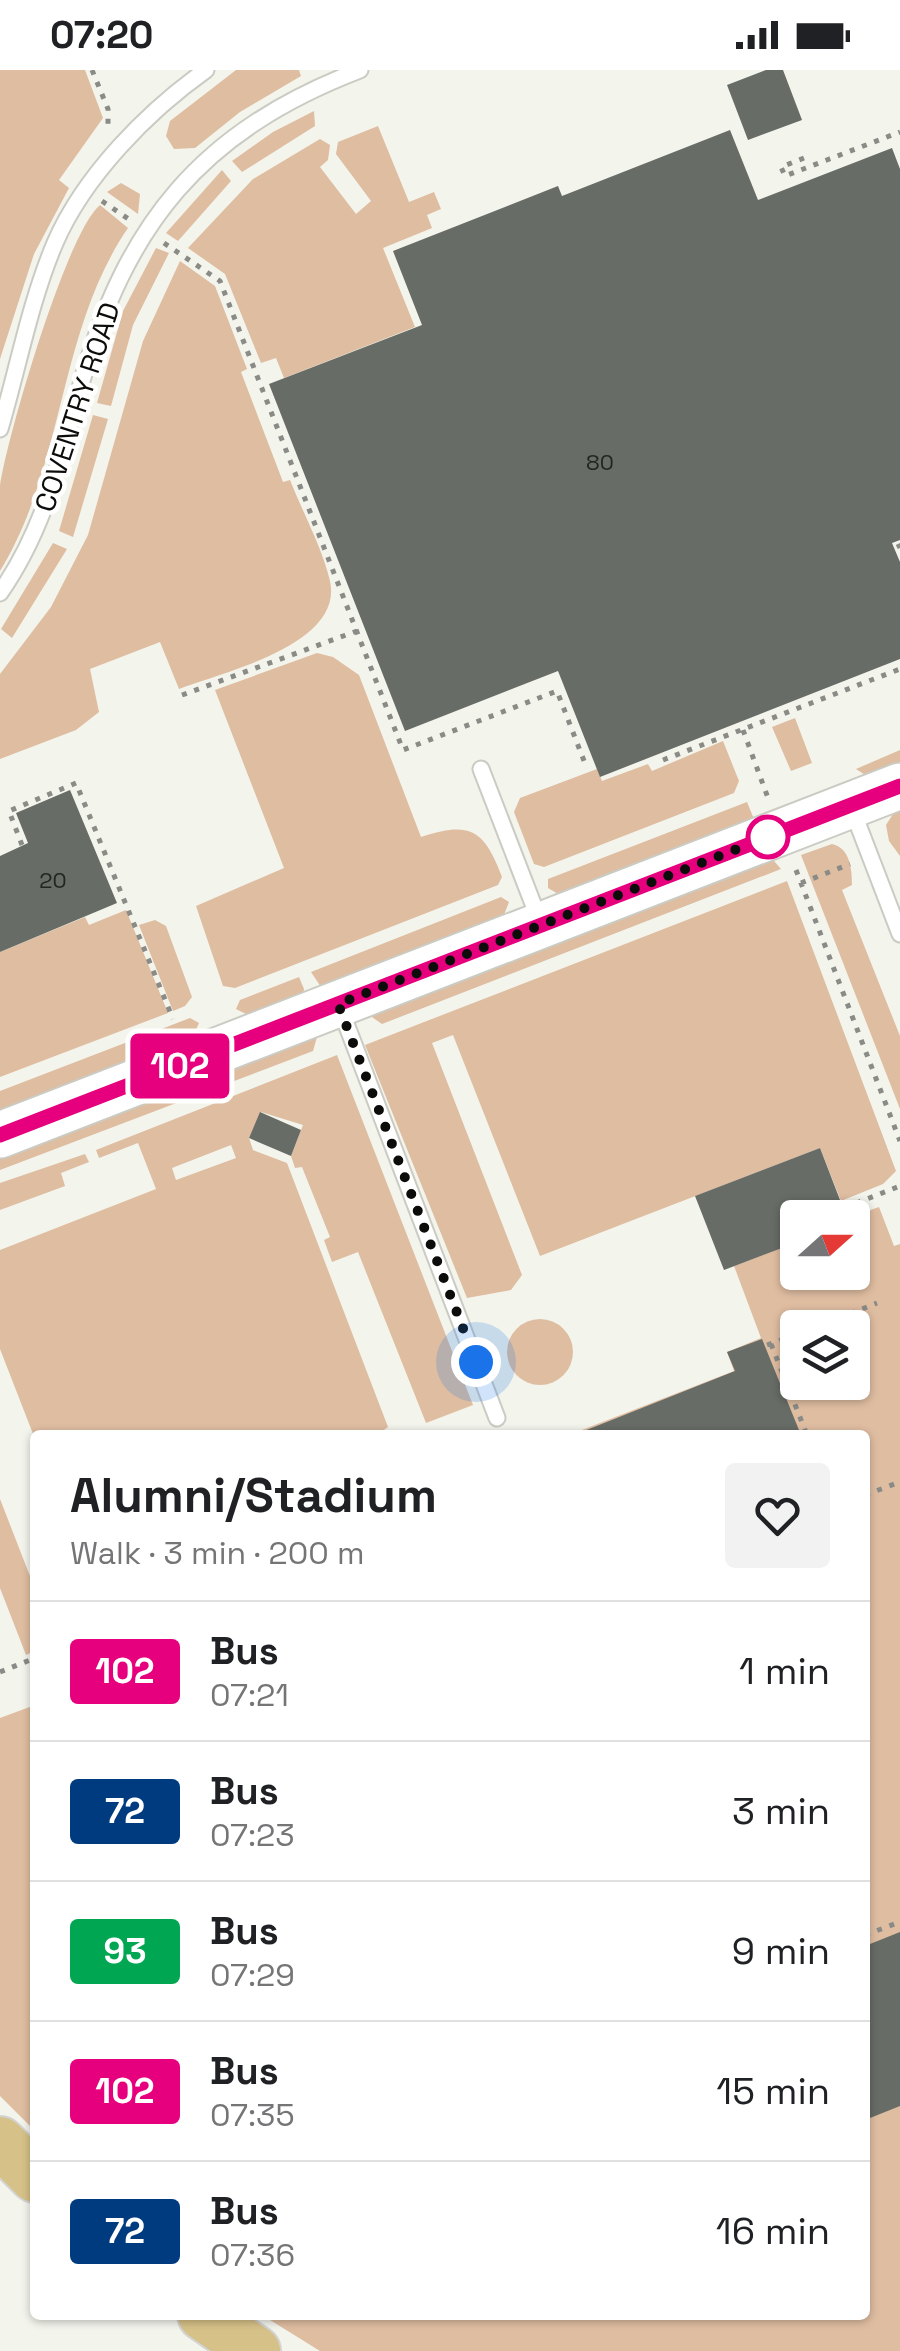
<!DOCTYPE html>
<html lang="en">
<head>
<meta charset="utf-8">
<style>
  :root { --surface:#fff; --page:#f2f2f2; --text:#202124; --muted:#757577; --line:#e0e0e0 }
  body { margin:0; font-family:"Space Grotesk",sans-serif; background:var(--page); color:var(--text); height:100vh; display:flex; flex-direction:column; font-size:38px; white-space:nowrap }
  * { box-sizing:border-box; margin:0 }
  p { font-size:32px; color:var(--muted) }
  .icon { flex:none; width:55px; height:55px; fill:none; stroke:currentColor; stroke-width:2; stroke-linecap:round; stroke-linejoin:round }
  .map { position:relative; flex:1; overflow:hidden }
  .details { position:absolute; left:30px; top:1360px; width:840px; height:890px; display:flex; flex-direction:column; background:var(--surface); border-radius:10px; box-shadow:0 2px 8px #0004 }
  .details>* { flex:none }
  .badge { padding:0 20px; border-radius:8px; font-size:35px; line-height:65px }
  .needle { width:65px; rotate:69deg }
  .fabs { position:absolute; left:780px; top:1130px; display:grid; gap:20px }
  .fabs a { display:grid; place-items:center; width:90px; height:90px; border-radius:10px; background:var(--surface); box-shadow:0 2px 8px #0004; font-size:50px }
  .you { position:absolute; width:50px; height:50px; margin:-25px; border:8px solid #fff; border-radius:50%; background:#1a73e8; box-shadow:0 0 0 15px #1a73e833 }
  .map>.badge { position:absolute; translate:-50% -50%; box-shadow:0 0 0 5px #fff }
  .round { display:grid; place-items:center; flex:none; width:105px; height:105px; border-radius:10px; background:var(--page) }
  .headline { display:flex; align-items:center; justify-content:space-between; height:170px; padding:0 40px }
  h1 { font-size:48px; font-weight:700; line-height:75px }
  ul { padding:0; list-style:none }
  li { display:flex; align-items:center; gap:30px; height:140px; padding:0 40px; border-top:2px solid var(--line) }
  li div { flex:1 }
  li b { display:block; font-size:38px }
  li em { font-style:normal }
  li .badge { min-width:110px; font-weight:700; text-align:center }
  .status { display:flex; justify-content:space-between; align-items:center; height:70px; padding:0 50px; background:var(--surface); direction:ltr }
  .status svg { height:28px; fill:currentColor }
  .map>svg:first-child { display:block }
  .green { fill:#dfbda1; fill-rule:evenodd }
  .building { fill:#676c66 }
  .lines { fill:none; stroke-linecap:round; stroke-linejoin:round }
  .lane-casing { stroke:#cacbc3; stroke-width:19 }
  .secondary-casing { stroke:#cacbc3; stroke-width:49 }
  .primary-casing { stroke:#d3d3d3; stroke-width:54 }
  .path { stroke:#8a8b86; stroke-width:5; stroke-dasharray:5 8; stroke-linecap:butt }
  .lane { stroke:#fff; stroke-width:15 }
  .secondary { stroke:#fff; stroke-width:45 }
  .primary { stroke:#d6c188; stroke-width:50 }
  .line-casing { stroke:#fff; stroke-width:22 }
  .line { stroke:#e6007e; stroke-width:15 }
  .walk { stroke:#0c0d0a; stroke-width:10; stroke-dasharray:0 18 }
  .stop-dot { fill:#fff; stroke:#e6007e; stroke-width:5 }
  .labels { text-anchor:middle; stroke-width:9; stroke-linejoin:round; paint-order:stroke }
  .number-label { font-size:22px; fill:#232521 }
  .street-label { font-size:28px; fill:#0c0d0a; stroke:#fff }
</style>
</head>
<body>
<div class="status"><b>07:20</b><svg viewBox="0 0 49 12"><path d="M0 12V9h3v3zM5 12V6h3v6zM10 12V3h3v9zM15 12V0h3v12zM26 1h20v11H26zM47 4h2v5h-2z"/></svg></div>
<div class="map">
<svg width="900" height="2281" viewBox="0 0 900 2281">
  <rect width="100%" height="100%" fill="#f3f4ec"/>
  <!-- green -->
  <path class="green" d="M0,0H85L103,48L59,110L69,118L34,184L0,289Z
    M236,0H299L301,6L240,42L195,78L174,79L166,66L170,51Z
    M314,41L315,56L242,102L232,91L273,62Z
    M378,56L409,132L434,122L441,139L427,145L432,158L383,178L415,257L284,308L276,288L261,293L225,204L188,178L253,109L320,69L330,75L328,90L320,97L356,144L371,131L336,84L338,72Z
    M222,100L231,111L178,171L166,163Z
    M121,113L140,124L138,144L107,122Z
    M100,135L128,158C58,260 65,395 0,501C0,473 0,443 0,416C7,367 67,162 100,135Z
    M156,178L169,183L133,255L111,336L97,333L123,241Z
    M180,191L215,216L247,299L241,302L283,412L290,410C303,443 322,477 330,511C344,575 223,602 179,619L160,572L90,599L99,642L76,660L0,689V604L51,537L88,465L143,271Z
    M93,345L108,349L73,467L59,461Z
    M53,473L67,479L12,568L1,559Z
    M317,583L333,587L359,605L421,767C470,751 484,759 502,807L498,815L235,918L223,916L196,836L284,798L215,620Z
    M795,648L812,693L791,701L772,657Z
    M723,671L739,711L734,723L544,797L534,794L514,742L520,728L597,699L602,711L648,694L652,701Z
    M900,680V698L870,708L856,699Z
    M747,732L756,754L560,825L548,818V809Z
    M900,733V786L889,771L886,755Z
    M832,774C850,778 852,799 852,815L842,820L900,966V1039L801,785Z
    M768,784L781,799L382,954L369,945Z
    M787,811L896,1101L883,1114L841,1131L820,1078L540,1186L453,965L432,973L522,1205L511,1220L467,1228L365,975Z
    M501,827L509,832L502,850L325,923L311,902Z
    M126,840L168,943L0,1007V882L85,847L89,855Z
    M155,850L166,856L192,927L185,936L173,941L139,855Z
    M299,907L304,919L302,931L250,946L236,939L240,930Z
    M190,948L199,953L190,973L0,1047V1021Z
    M306,965L317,967L313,981L0,1100V1081Z
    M337,985L473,1335L426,1353L358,1182L332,1192L324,1170L330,1167L302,1097L295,1098L291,1086L303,1055L261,1042L249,1068L253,1080L287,1093L388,1357L377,1365H35V1369L0,1279V1180L156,1119L138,1073L99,1088L96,1080ZM231,1075L236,1088L176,1110L172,1098Z
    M85,1084L89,1092L61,1103L65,1116L0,1140V1113Z
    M879,1137L894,1176L900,1174V2281H320L262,2245H865V1365H569L734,1301L727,1282L761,1268L734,1196L797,1172L798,1202H852L851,1147ZM798,1258H852V1312H798Z
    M507 1282a33 33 0 1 1 66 0a33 33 0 1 1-66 0Z
    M0,1429L35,1519V1581L26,1585L0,1518Z
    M35,1635V2061L0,2026V1648Z"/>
  <!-- building -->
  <path class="building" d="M766,0H783L802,50L748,70L727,15Z
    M730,60L758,130L892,78L900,99V470L892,473L900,492V589L600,707L558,601L405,661L269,314L422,255L393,181L558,116L562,126Z
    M70,720L117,833L0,882V786L28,773L16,743Z
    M260,1042L301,1060L291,1086L249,1068Z
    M820,1078L847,1148H798V1172L724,1200L695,1126Z
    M762,1269L801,1365H574L735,1301L727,1282Z
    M900,1862V2036L865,2050V1876Z"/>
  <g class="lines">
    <!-- lane casing -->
    <g class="lane-casing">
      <path id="lane" d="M0,359C18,298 30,232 55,173C84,106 147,42 206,0
        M0,523C44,460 60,391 80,318C125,154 201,61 360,0
        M481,699L540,852
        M852,739L900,864
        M340,938L497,1348"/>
    </g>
    <!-- secondary casing -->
    <g class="secondary-casing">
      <path id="secondary" d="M0,1065L900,716"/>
    </g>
    <!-- primary casing -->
    <g class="primary-casing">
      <path id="primary" d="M0,2072L35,2107
        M203,2245L255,2281"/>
    </g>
    <!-- path -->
    <path class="path" d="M92,0L108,39V56
      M804,88L781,97L785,106L900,62
      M102,131L130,150
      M164,173L220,211L403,680L557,621L586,696
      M898,474L900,478
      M182,625L357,561
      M743,660L768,728
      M663,690L900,599
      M22,775L9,741L76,713L173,949
      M796,800L900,1071
      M801,813L850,794
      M844,1138L900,1116
      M814,1258L877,1233
      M771,1274L807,1365
      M767,1275L798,1264
      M865,1425L900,1412
      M0,1602L35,1588
      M865,1865L900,1852"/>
    <!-- lane -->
    <use href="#lane" class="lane"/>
    <!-- secondary -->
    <use href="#secondary" class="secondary"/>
    <!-- primary -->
    <use href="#primary" class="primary"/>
  </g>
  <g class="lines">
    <!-- line casing -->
    <g class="line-casing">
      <path id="line" d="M0,1065L900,716"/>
    </g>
    <!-- line -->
    <use href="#line" class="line"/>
    <!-- walk -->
    <path class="walk" d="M476,1292L338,934L768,767"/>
  </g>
  <!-- markers -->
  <circle class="stop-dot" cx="768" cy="767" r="20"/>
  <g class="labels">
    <!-- number labels -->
    <g class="number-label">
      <text x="600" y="400">80</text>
      <text x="53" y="818">20</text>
    </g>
    <!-- street labels -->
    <g class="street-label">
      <text transform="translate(77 337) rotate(-72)" y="10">COVENTRY ROAD</text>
    </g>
  </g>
</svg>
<div class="fabs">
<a><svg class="needle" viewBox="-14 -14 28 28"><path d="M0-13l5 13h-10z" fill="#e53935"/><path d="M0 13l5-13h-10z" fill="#757577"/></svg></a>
<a><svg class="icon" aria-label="layers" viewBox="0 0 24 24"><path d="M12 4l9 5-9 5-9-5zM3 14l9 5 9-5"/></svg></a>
</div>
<div class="you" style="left:476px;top:1292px"></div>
<b class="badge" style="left:180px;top:996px;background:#e6007e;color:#fff">102</b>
<section class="details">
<div class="headline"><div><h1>Alumni/Stadium</h1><p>Walk · 3 min · 200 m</p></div><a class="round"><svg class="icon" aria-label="heart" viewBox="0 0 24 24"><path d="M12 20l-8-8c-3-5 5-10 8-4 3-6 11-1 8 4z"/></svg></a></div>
<ul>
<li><span class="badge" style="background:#e6007e;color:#fff">102</span><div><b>Bus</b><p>07:21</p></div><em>1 min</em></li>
<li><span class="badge" style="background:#003b80;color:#fff">72</span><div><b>Bus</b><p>07:23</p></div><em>3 min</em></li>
<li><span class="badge" style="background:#00a651;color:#fff">93</span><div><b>Bus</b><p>07:29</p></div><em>9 min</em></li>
<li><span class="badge" style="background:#e6007e;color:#fff">102</span><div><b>Bus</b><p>07:35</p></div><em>15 min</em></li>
<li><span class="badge" style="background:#003b80;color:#fff">72</span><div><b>Bus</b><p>07:36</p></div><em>16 min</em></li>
</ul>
</section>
</div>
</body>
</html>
